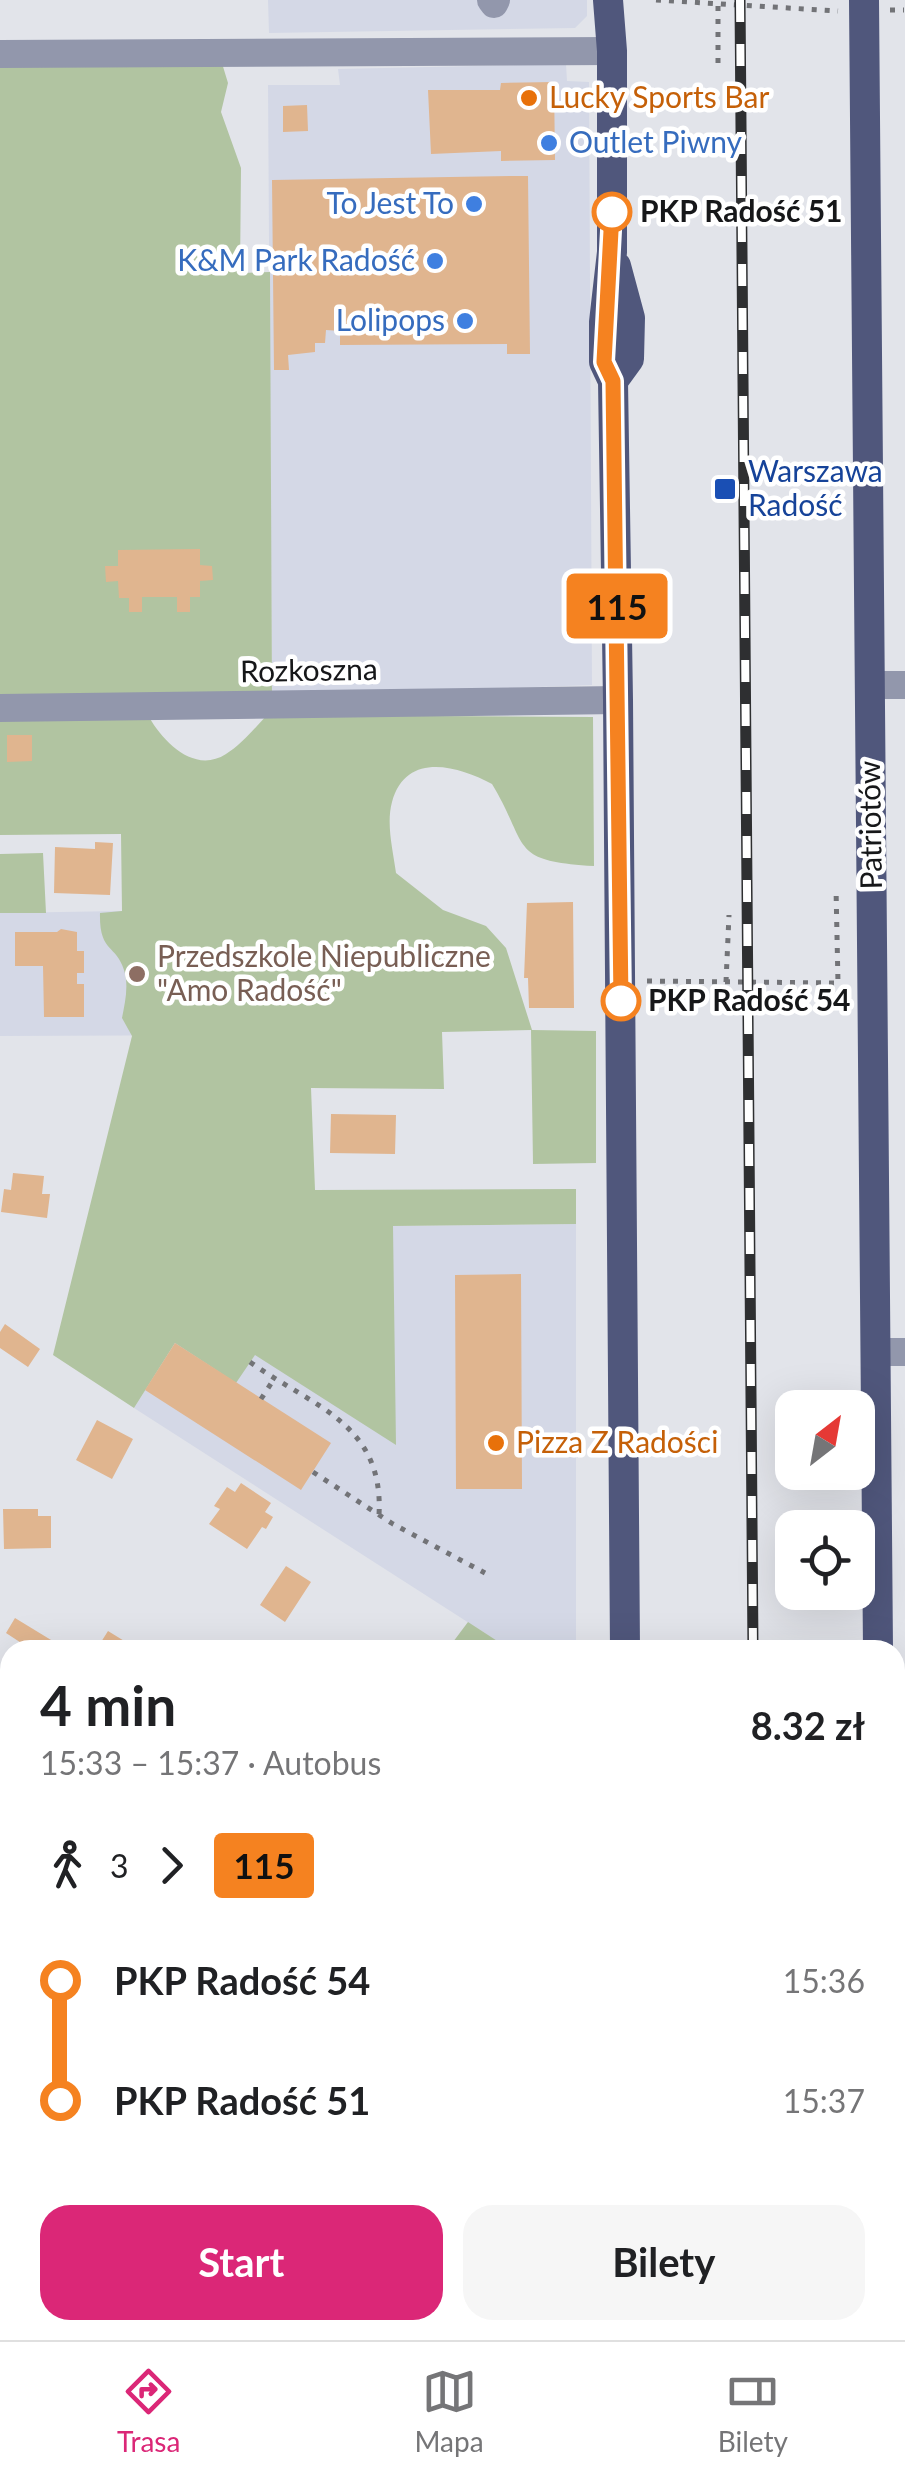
<!DOCTYPE html>
<html lang="pl">
<head>
<meta charset="utf-8">
<style>
  :root { --surface:#fff; --page:#f6f6f6; --text:#202124; --muted:#757577; --line:#e0e0e0; --accent:#db2777 }
  body { margin:0; font-family:Lato,sans-serif; background:var(--page); color:var(--text); height:100vh; display:flex; flex-direction:column; font-size:38px; white-space:nowrap }
  * { box-sizing:border-box; margin:0 }
  p { font-size:32px; color:var(--muted) }
  .icon { flex:none; width:55px; height:55px; fill:none; stroke:currentColor; stroke-width:2; stroke-linecap:round; stroke-linejoin:round }
  .map { position:relative; flex:1; overflow:hidden }
  .panel { position:absolute; left:0px; top:1640px; width:905px; height:700px; display:flex; flex-direction:column; background:var(--surface); border-radius:30px 30px 0 0; box-shadow:0 10px 40px #0002 }
  .panel>* { flex:none }
  .badge { padding:0 20px; border-radius:8px; font-size:35px; line-height:65px }
  .needle { width:65px; rotate:31deg }
  .fabs { position:absolute; left:775px; top:1390px; display:grid; gap:20px }
  .fabs a { display:grid; place-items:center; width:100px; height:100px; border-radius:20px; background:var(--surface); box-shadow:0 10px 40px #0002; font-size:50px }
  .map>.badge { position:absolute; translate:-50% -50%; box-shadow:0 0 0 5px #fff }
  .legs { display:flex; align-items:center; gap:15px; height:110px; padding:0 40px; font-size:32px }
  .legs p { margin-inline-start:auto }
  .overview { display:flex; align-items:center; justify-content:space-between; height:170px; padding:0 40px }
  h1 { font-size:55px; font-weight:700; line-height:75px }
  .action { display:flex; gap:20px; margin-top:auto; padding:20px 40px }
  .action a { flex:1; height:115px; border-radius:30px; background:var(--accent); color:#fff; font-size:40px; font-weight:700; line-height:115px; text-align:center }
  .action a+a { background:var(--page); color:var(--text) }
  ul { padding:0 40px; list-style:none }
  li { display:flex; align-items:center; gap:35px; height:120px; font-size:38px }
  li i { display:grid; place-items:center; width:15px; height:100%; margin:0 12px; background:currentColor }
  li i::after { content:''; width:25px; height:25px; margin:-12px; border:8px solid; border-radius:50%; background:var(--surface) }
  li p { margin-inline-start:auto }
  li:first-child i { background:linear-gradient(#0000 50%,currentColor 0) }
  li:last-child i { background:linear-gradient(currentColor 50%,#0000 0) }
  .tabs { display:flex; justify-content:space-around; align-items:center; height:140px; border-top:2px solid var(--line); background:var(--surface); font-size:28px; color:var(--muted) }
  .tabs a { display:grid; justify-items:center; gap:5px }
  .tabs .current { color:var(--accent) }
  .map>svg:first-child { display:block }
  .built { fill:#d4d8e6 }
  .green { fill:#b1c4a1 }
  .building { fill:#e0b58f }
  .lines { fill:none; stroke-linecap:round; stroke-linejoin:round }
  .path { stroke:#727377; stroke-width:5; stroke-dasharray:5 8; stroke-linecap:butt }
  .minor { stroke:#9297ac; stroke-width:28 }
  .major { stroke:#50577c; stroke-width:30 }
  .rail-casing { stroke:#2e2f31; stroke-width:11 }
  .rail { stroke:#fff; stroke-width:8; stroke-dasharray:22; stroke-linecap:butt }
  .line-1-casing { stroke:#fff; stroke-width:22 }
  .line-1 { stroke:#f58220; stroke-width:15 }
  .food-dot { fill:#e8710a; stroke:#fff; stroke-width:4 }
  .shop-dot { fill:#3f7fe0; stroke:#fff; stroke-width:4 }
  .stop-1-dot { fill:#fff; stroke:#f58220; stroke-width:5 }
  .transit-dot { fill:#1a4fb4; stroke:#fff; stroke-width:4 }
  .education-dot { fill:#8d6e63; stroke:#fff; stroke-width:4 }
  .labels { text-anchor:middle; stroke-width:9; stroke-linejoin:round; paint-order:stroke }
  .food-label { font-size:30px; fill:#c56008; stroke:#fff; text-anchor:start }
  .shop-label { font-size:30px; fill:#366cbe; stroke:#fff; text-anchor:end }
  .stop-label { font-size:30px; font-weight:bold; fill:#161719; stroke:#fff; text-anchor:start }
  .transit-label { font-size:30px; fill:#164399; stroke:#fff; text-anchor:start }
  .street-label { font-size:30px; fill:#161719; stroke:#fff }
  .education-label { font-size:30px; fill:#785e54; stroke:#fff; text-anchor:start }
</style>
</head>
<body>
<div class="map">
<svg width="905" height="2340" viewBox="0 0 905 2340">
  <rect width="100%" height="100%" fill="#e2e4ea"/>
  <!-- built -->
  <path class="built" d="M268,0H587V16L575,28L269,33Z
    M566,64L567,81L589,82L592,685L272,696L268,85H340L338,69Z
    M122,911L276,1035L0,1036V913Z
    M576,1224V1650H511L134,1408L175,1343L255,1355L393,1226Z"/>
  <!-- green -->
  <path class="green" d="M221,60L228,83L221,112L241,168L240,273L270,272L272,696L0,698V64Z
    M267,715L593,717L594,866C508,861 530,847 492,784C458,766 406,751 392,802C386,824 393,850 396,873L443,910L486,926L506,948L532,1030L596,1031V1163L533,1164L531,1030L442,1032L444,1089L311,1088L315,1190L576,1189V1224L393,1226L396,1445L255,1355L236,1383L175,1343L134,1408L53,1355L132,1036L122,1018C125,1002 129,986 124,970C116,944 99,953 100,913L122,911L121,834L0,835V719L149,717C164,743 195,774 226,754C241,745 255,728 267,715Z
    M43,853L46,913H0V854Z
    M468,1622L511,1650H447Z
    M0,2117H10V2327H0Z"/>
  <!-- building -->
  <path class="building" d="M554,82L555,160L501,161V151L431,154L428,90H500L501,83Z
    M307,105L308,131L283,132V106Z
    M510,176H528L530,354H507V344L340,345V331L326,330L325,343H315V352L288,355L289,370H274L272,180Z
    M200,549V565L212,566L213,580L200,581V597H190V612H177V597H142V612H129V598H119L118,581L106,582L105,566H118V550Z
    M7,735H32V761L7,762Z
    M95,842L113,843L110,895L54,893L55,847L95,849Z
    M573,902L574,1008H529L528,978H524L527,903Z
    M61,929L77,932V951H84V973H77V984H84V1017H44L43,966H15V932H57Z
    M331,1114L396,1115L395,1154L330,1153Z
    M13,1173L44,1176L42,1194H50L47,1218L1,1212L4,1189L11,1190Z
    M521,1274L522,1489H456L455,1275Z
    M5,1324L40,1349L28,1367L0,1348V1332Z
    M175,1343L331,1443L301,1490L145,1390Z
    M97,1420L133,1439L112,1479L76,1460Z
    M241,1483L271,1503L265,1512L273,1517L266,1529L262,1527L247,1549L209,1524L220,1509L214,1506L227,1487L235,1492Z
    M3,1509H38V1516H51V1548L4,1549Z
    M286,1566L311,1582L285,1622L260,1605Z
    M15,1618L56,1643L51,1650H32L6,1633Z
    M108,1631L134,1647L131,1650H96Z"/>
  <g class="lines">
    <!-- path -->
    <path class="path" d="M656,0L838,11
      M890,10H904
      M718,63V2
      M647,981L838,983L836,888
      M726,982L729,915
      M250,1362C313,1407 384,1423 379,1515
      M261,1399L274,1379
      M313,1472L393,1524L485,1573"/>
    <!-- minor -->
    <path class="minor" d="M491,0L494,4L496,0
      M0,54L612,51
      M870,685H905
      M0,708L618,700
      M875,1352H905
      M0,2000L10,1999
      M341,2340L347,2336L627,2331"/>
    <!-- major -->
    <path class="major" d="M608,0L612,51V252L604,322V362L613,381L618,700L625,1650
      M864,0L878,1650
      M613,381L629,359L630,318L616,266
      M627,2330V2340
      M883,2330V2340"/>
    <!-- rail casing -->
    <g class="rail-casing">
      <path id="rail" d="M740,0L753,1650
        M758,2330L759,2340"/>
    </g>
    <!-- rail -->
    <use href="#rail" class="rail"/>
  </g>
  <g class="lines">
    <!-- line-1 casing -->
    <g class="line-1-casing">
      <path id="line-1" d="M612,212L604,362L613,381L621,1001"/>
    </g>
    <!-- line-1 -->
    <use href="#line-1" class="line-1"/>
  </g>
  <!-- markers -->
  <g class="food-dot">
    <circle cx="529" cy="98" r="10"/>
    <circle cx="496" cy="1443" r="10"/>
  </g>
  <g class="shop-dot">
    <circle cx="549" cy="143" r="10"/>
    <circle cx="474" cy="204" r="10"/>
    <circle cx="435" cy="261" r="10"/>
    <circle cx="465" cy="321" r="10"/>
  </g>
  <g class="stop-1-dot">
    <circle cx="612" cy="212" r="18"/>
    <circle cx="621" cy="1001" r="18"/>
  </g>
  <rect class="transit-dot" x="713" y="477" width="24" height="24" rx="5"/>
  <circle class="education-dot" cx="137" cy="974" r="10"/>
  <g class="labels">
    <!-- food labels -->
    <g class="food-label">
      <text x="549" y="108">Lucky Sports Bar</text>
      <text x="516" y="1453">Pizza Z Radości</text>
    </g>
    <!-- shop labels -->
    <g class="shop-label">
      <text x="569" y="153" text-anchor="start">Outlet Piwny</text>
      <text x="454" y="214">To Jest To</text>
      <text x="415" y="271">K&amp;M Park Radość</text>
      <text x="445" y="331">Lolipops</text>
    </g>
    <!-- stop labels -->
    <g class="stop-label">
      <text x="640" y="222">PKP Radość 51</text>
      <text x="648" y="1011">PKP Radość 54</text>
    </g>
    <!-- transit labels -->
    <g class="transit-label">
      <text x="748" y="482">Warszawa<tspan x="748" dy="34">Radość</tspan></text>
    </g>
    <!-- street labels -->
    <g class="street-label">
      <text transform="translate(309 671) rotate(-1)" y="10">Rozkoszna</text>
      <text transform="translate(871 825) rotate(-91)" y="10">Patriotów</text>
    </g>
    <!-- education labels -->
    <g class="education-label">
      <text x="157" y="967">Przedszkole Niepubliczne<tspan x="157" dy="34">"Amo Radość"</tspan></text>
    </g>
  </g>
</svg>
<div class="fabs">
<a><svg class="needle" viewBox="-14 -14 28 28"><path d="M0-13l5 13h-10z" fill="#e53935"/><path d="M0 13l5-13h-10z" fill="#757577"/></svg></a>
<a><svg class="icon" aria-label="locate" viewBox="0 0 24 24"><circle cx="12" cy="12" r="6"/><path d="M12 2v4M12 18v4M2 12h4M18 12h4"/></svg></a>
</div>
<b class="badge" style="left:617px;top:606px;background:#f58220;color:#111">115</b>
<section class="panel">
<div class="overview"><div><h1>4 min</h1><p>15:33 – 15:37 · Autobus</p></div><b>8.32 zł</b></div>
<div class="legs"><svg class="icon" aria-label="walk" viewBox="0 0 24 24"><circle cx="13" cy="4" r="2"/><path d="M13 8l-2 6 4 7M11 14l-3 7M7 12l3-4h3l4 4"/></svg>3<svg class="icon" aria-label="forward" viewBox="0 0 24 24"><path d="M9 5l7 7-7 7"/></svg><b class="badge" style="background:#f58220;color:#111">115</b></div>
<ul>
<li><i style="color:#f58220"></i><b>PKP Radość 54</b><p>15:36</p></li>
<li><i style="color:#f58220"></i><b>PKP Radość 51</b><p>15:37</p></li>
</ul>
<div class="action"><a>Start</a><a>Bilety</a></div>
</section>
</div>
<nav class="tabs">
<a class="current"><svg class="icon" aria-label="directions" viewBox="0 0 24 24"><path d="M12 3l9 9-9 9-9-9zM9 14v-3h6M13 9l2 2-2 2"/></svg>Trasa</a>
<a><svg class="icon" aria-label="map" viewBox="0 0 24 24"><path d="M3 6l6-2 6 2 6-2v14l-6 2-6-2-6 2zM9 4v14M15 6v14"/></svg>Mapa</a>
<a><svg class="icon" aria-label="tickets" viewBox="0 0 24 24"><path d="M3 7h18v10H3zM15 7v10"/></svg>Bilety</a>
</nav>
</body>
</html>
